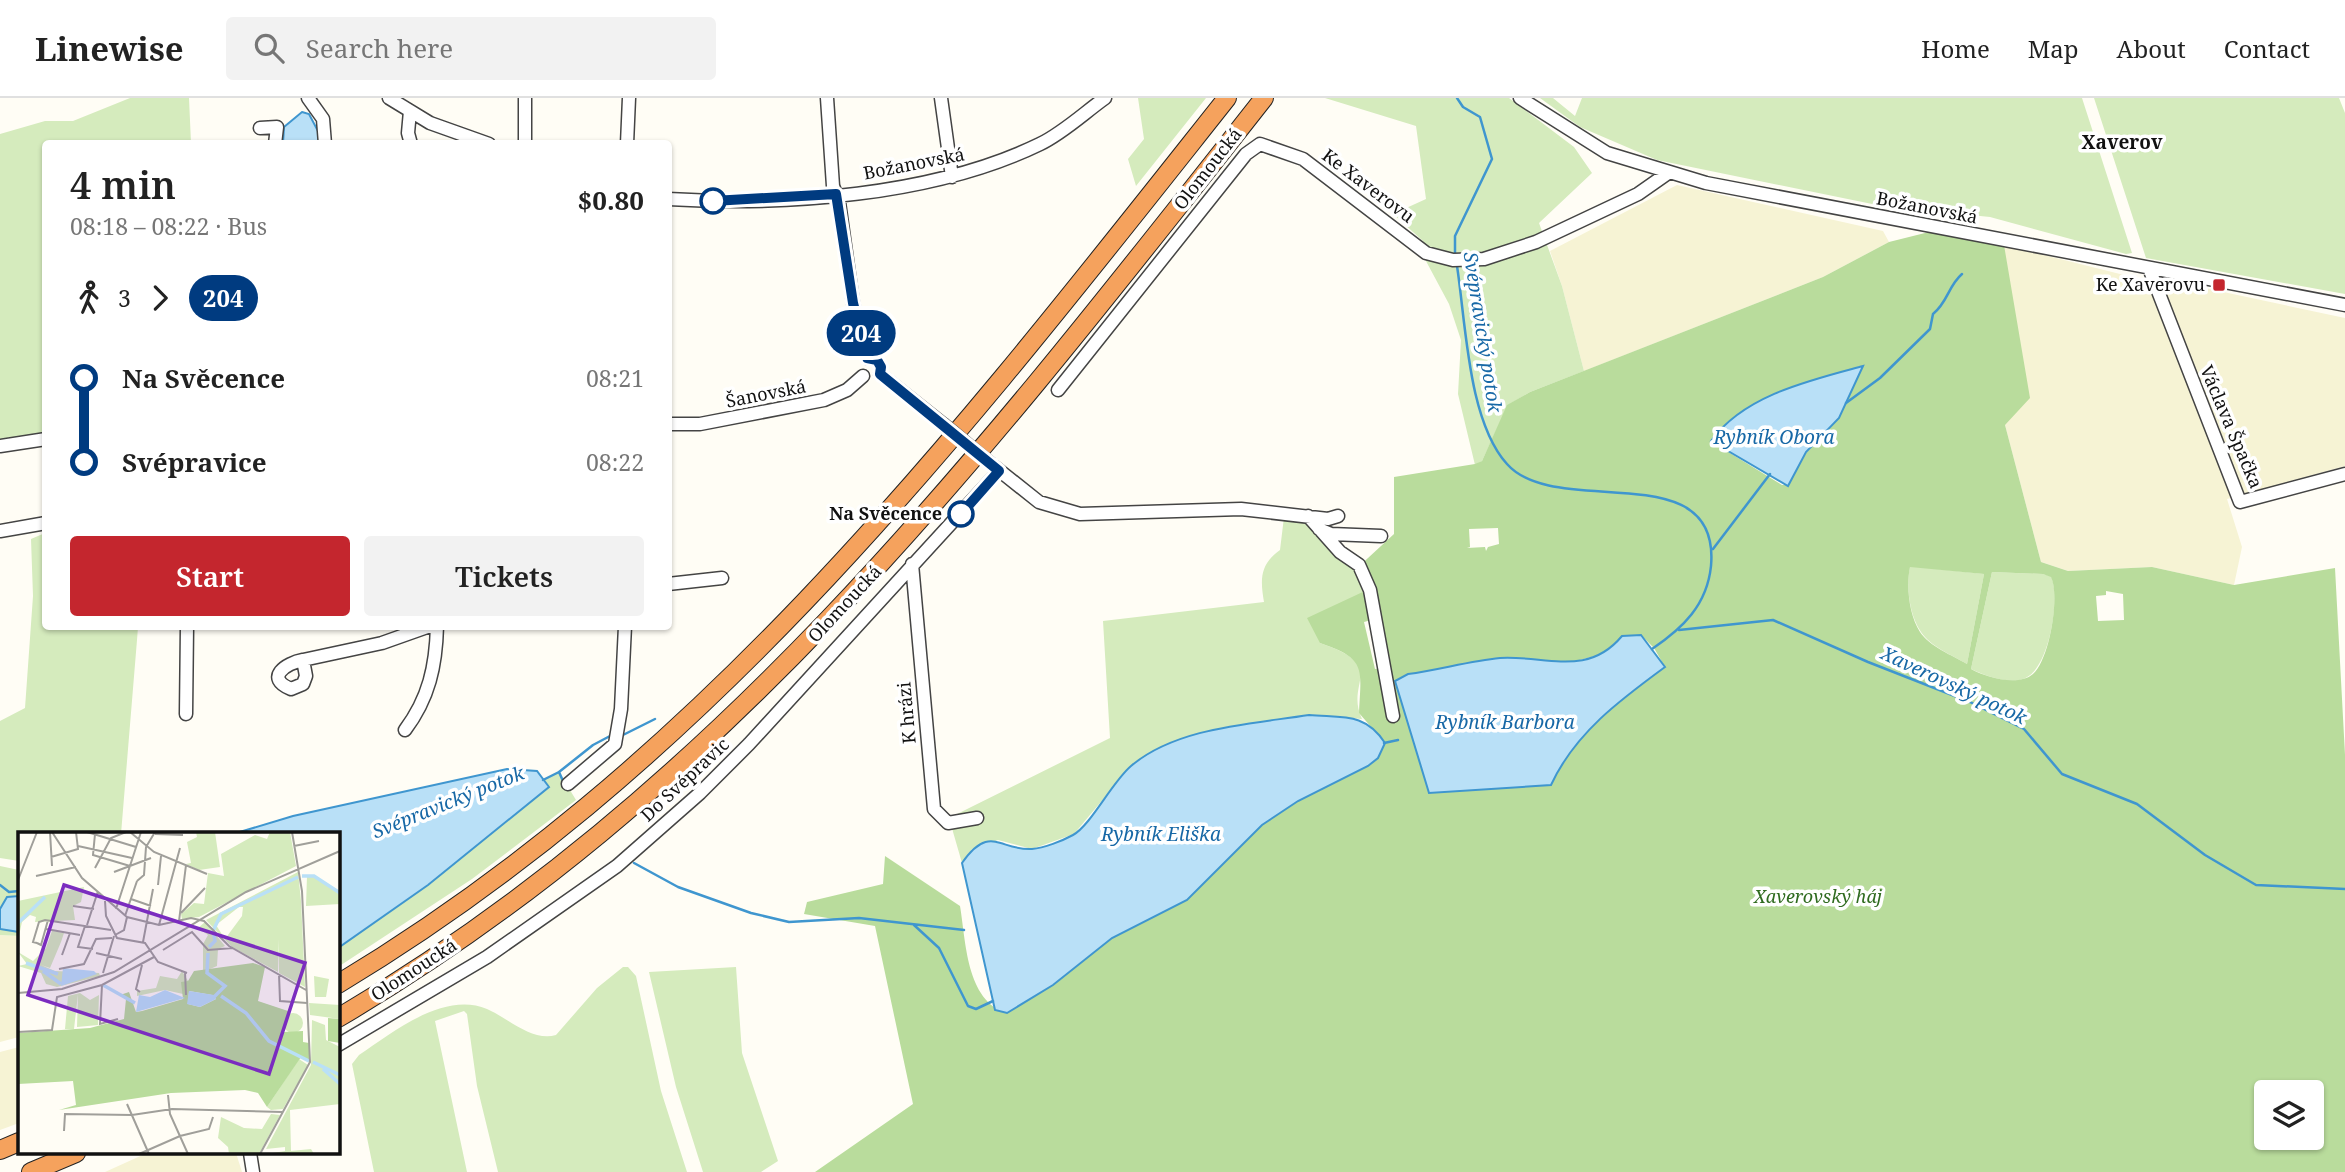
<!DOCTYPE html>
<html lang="en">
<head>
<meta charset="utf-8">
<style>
  :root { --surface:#fff; --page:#f2f2f2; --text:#222; --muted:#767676; --line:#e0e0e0; --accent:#c4262e }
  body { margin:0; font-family:"Noto Serif",serif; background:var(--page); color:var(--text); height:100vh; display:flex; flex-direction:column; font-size:26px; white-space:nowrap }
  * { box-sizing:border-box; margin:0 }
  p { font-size:23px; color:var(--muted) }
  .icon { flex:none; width:38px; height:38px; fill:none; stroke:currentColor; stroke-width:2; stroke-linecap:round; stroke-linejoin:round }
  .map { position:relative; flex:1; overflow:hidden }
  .sheet { position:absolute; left:42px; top:42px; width:630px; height:490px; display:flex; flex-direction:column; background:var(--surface); border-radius:7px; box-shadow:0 2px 5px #0004 }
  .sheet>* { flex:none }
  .badge { padding:0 14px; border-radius:23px; font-size:24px; line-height:46px }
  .tools { position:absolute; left:2254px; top:982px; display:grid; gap:14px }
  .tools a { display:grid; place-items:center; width:70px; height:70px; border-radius:7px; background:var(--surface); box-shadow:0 2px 5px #0004; font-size:35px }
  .map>.badge { position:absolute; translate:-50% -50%; box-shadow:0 0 0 4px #fff }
  .legs { display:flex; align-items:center; gap:10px; height:77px; padding:0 28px; font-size:23px }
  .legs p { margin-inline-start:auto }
  .head { display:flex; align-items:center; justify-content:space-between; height:119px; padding:0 28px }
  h1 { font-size:38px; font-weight:600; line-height:52px }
  .primary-button { display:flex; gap:14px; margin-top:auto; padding:14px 28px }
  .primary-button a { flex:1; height:80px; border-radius:7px; background:var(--accent); color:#fff; font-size:28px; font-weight:600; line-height:80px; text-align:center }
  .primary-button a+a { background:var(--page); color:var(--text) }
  ul { padding:0 28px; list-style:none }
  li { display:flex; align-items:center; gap:24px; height:84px; font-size:26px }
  li i { display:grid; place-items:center; width:10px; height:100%; margin:0 9px; background:currentColor }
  li i::after { content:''; width:18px; height:18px; margin:-9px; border:5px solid; border-radius:50%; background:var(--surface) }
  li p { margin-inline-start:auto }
  li:first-child i { background:linear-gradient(#0000 50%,currentColor 0) }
  li:last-child i { background:linear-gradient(currentColor 50%,#0000 0) }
  header { display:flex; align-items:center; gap:42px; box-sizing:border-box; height:98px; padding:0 35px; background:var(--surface); border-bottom:2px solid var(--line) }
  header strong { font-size:33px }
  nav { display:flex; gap:38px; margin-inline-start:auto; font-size:24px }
  .search { width:490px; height:63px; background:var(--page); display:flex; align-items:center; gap:18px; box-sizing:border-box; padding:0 24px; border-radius:7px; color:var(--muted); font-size:26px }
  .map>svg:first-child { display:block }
  .farmland { fill:#f6f3d4 }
  .green { fill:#d5ebbd }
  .forest { fill:#b9dc9c; fill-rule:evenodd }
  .water { fill:#b9e0f7; stroke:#3f96cf; stroke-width:2 }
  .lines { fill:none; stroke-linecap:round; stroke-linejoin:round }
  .stream { stroke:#3f96cf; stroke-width:2.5 }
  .minor-casing { stroke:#444; stroke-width:15 }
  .highway-casing { stroke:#222; stroke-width:20 }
  .minor { stroke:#fff; stroke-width:12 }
  .highway { stroke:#f5a25d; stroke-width:18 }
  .minor-bridge-casing { stroke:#444; stroke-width:15; stroke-linecap:butt }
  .minor-bridge { stroke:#fff; stroke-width:12 }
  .line-1-casing { stroke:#fff; stroke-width:16 }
  .line-1 { stroke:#003b80; stroke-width:10 }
  .stop-1-dot { fill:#fff; stroke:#003b80; stroke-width:3.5 }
  .poi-dot { fill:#c4262e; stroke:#fff; stroke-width:2.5 }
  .labels { text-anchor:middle; stroke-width:7; stroke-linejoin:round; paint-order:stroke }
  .street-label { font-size:18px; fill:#111; stroke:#fff }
  .poi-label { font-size:18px; fill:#111; stroke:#fff; text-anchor:end }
  .stop-label { font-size:18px; font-weight:bold; fill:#111; stroke:#fff; text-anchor:end }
  .park-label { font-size:18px; font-style:italic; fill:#2f6b1f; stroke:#fff }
  .neighbourhood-label { font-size:19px; font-weight:bold; fill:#111; stroke:#fff }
  .water-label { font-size:19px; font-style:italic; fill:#1768a6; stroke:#fff }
  .inset-river { fill:none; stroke:#b9e0f7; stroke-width:3.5 }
  .inset-road { fill:none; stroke:#a09f9a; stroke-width:2 }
  .view { fill:#7b2cbf; fill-opacity:0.15; stroke:#7b2cbf; stroke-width:3.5 }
  .inset-edge { fill:none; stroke:#111; stroke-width:3.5 }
</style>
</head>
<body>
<header>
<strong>Linewise</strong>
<div class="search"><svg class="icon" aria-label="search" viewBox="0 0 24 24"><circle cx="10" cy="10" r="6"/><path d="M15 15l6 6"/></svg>Search here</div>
<nav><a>Home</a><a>Map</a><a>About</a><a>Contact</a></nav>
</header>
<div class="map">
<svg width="2345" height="1074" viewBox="0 0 2345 1074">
  <rect width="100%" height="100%" fill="#fffdf5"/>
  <!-- farmland -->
  <path class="farmland" d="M1677,87L1883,133L1889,144L1823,179L1584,273L1562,188L1550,153Z
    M2004,147L2148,183L2166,193L2181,185L2345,220V368L2227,401L2242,449L2234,487L2152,469L2068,473L2041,464L2005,327Z
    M0,837L19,838V939L0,944Z
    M19,949V1025L0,1032V954Z
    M147,1055H236L242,1074H105Z"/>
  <!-- green -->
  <path class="green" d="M130,0H189L191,45L46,46L45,336L0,344V36L45,23H73Z
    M1138,0H1206L1136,88L1128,61L1144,41Z
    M1325,0H1509L1574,49L1592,75L1539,125L1562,188L1584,273L1530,294L1508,307L1482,363L1475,367L1458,296L1461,242L1449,206L1419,150L1423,143L1393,116L1426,101L1416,28Z
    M1540,0H1553L1575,18L1582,0H2082L2132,155L2126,156L1990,119L1882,108L1657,62L1580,29Z
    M2094,0H2339L2345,15V196L2146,160Z
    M1284,419L1306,424L1355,472L1367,492L1320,545C1390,569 1344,583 1362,621L1309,617L1191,638L1156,651L1130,669L1074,736L1032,751L998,742L972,751L962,765L949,720L1110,640L1103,523L1264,504C1260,481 1260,466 1280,452Z
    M45,435L46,528L138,529L137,542L121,736H19V763L0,760V623L25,610L33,498L31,441Z
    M1910,468L1984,476L1967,566C1952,557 1931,549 1921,534C1909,517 1906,488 1910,468Z
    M1992,474L2043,476L2051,478C2061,499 2049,574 2023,581C2008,586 1985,578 1971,571Z
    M559,674L576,702L472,781L338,869V850L428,787L549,689L544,682Z
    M0,768L19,772V838L0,837Z
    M623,869H628L636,878L661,993L687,1074H498L477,988L467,916L464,913L435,923L467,1074H374L352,966L359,957C393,934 444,893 487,911C508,920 532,944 556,937L597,890Z
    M736,869L742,955L778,1063L761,1074H703L676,989L649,874Z"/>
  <!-- forest -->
  <path class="forest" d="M1933,133L2004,147L2030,300L2005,327L2041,464L2068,473L2152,469L2234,487L2335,470L2345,657V1074H815L913,1006L875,828L804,816L807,804L883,786L885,758L960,808C966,843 966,903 1007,915L1053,887L1112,840L1187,802L1262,727L1298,703L1368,668L1378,660L1385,645L1359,615C1361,570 1367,561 1320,545L1307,520L1367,492L1355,472L1394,436V379L1475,366L1482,363L1507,307L1530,294L1823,179L1889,144ZM1862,268L1839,320L1806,355L1788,387H1782L1712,344C1745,298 1809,283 1862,268ZM1498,430L1499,446L1488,449L1486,453L1485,449L1467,450L1470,449L1469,431ZM1910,469L1984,476L1967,566C1952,557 1930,549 1920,534C1909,517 1906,488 1910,469ZM1992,474L2043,476L2051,479C2060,497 2050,561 2033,576C2018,589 1985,579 1971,571ZM2106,493L2123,496L2124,522L2098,523L2096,498L2106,497ZM1375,521L1384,570L1375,571L1364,524ZM1641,537L1654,550L1665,569C1620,602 1575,636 1551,687L1430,695L1395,583L1408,576L1538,562L1564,566L1603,556L1622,538ZM2266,994H2312V1040H2266Z"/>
  <!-- water -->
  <path class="water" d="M302,14L309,16L319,35V45L283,46L284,29Z
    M1863,268L1839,320L1806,354L1788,388L1711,343C1744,297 1811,282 1863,268Z
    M1641,537L1665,569C1620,602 1575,635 1551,687L1429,695L1395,583L1408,576C1439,572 1469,563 1500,560C1545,557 1587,580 1622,538Z
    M1309,617C1342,620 1365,614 1385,645L1378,660L1368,668L1298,703L1262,727L1187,802L1112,840L1053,887L1007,915L995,912L962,765C990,725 1000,753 1032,751C1044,750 1062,743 1073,737C1091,727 1112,684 1131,668C1177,629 1252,626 1309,617Z
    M507,671L537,673L549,689L428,787L338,850V736H233L293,718Z
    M19,798V834L0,831V811L7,799Z"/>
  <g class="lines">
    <!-- stream -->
    <path class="stream" d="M1455,158V138L1492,61L1480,19L1463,9L1457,0
      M1457,168C1466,226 1468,323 1507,366C1556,422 1721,355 1711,468C1707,507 1683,530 1652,551
      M1846,305L1880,280L1930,231L1933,216C1948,204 1948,188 1962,176
      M1713,451L1770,376
      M1679,532L1773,522L1868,564L1970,604L2024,631L2062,676L2137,706L2205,757L2256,787L2345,791
      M621,638L655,621
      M1384,645L1398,642
      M559,674L593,647L610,638
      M543,682L559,674L563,683
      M634,765L678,789L751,815L789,824L859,820L964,832
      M0,787L9,794L19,793
      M914,827L939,850L968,908L976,911L993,903"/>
    <!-- minor casing -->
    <g class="minor-casing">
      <path id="minor" d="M308,0L323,21L325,46
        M389,0L430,25L489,46
        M827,0L833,88L839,104L853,205L867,260
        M941,0L952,79
        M1520,0L1607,55L1706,85L2345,207
        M410,13L408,35L411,46
        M260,30L277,29L275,46
        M525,46V0
        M627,46L629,0
        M668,101C785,108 933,98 1040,46C1063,35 1084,15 1105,0
        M2149,170L2240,404L2345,376
        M880,276L943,326
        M1058,292L1246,56L1260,46L1303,61L1426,155L1453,162L1484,161L1536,144L1638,96L1668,75
        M668,326H700L824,302L847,292L863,278
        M0,348L46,341
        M995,369L1039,404L1080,416L1241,411L1328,421L1338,418
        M1308,418L1340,454L1359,467L1370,492L1393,618
        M1319,431L1331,436L1381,438
        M0,433L46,425
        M912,466L934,711L948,725L977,720
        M668,486L722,480
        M303,562L382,545L430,528
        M303,562L306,578L303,586L291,591C264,580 286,565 303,562Z
        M186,616L187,528
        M405,632C429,600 436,568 437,528
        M568,686L615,646L621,611L625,528
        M338,947L487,859L617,768L700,695L749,646L999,373
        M250,1055L253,1074"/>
    </g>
    <!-- highway casing -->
    <g class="highway-casing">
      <path id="highway" d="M338,886C711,662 962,334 1227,0
        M338,920C727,691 989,349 1264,0
        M0,1052L19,1044
        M31,1074L76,1055"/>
    </g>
    <!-- minor -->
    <use href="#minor" class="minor"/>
    <!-- highway -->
    <use href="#highway" class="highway"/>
    <!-- minor-bridge casing -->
    <g class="minor-bridge-casing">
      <path id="minor-bridge" d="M943,326L991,366"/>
    </g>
    <!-- minor-bridge -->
    <use href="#minor-bridge" class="minor-bridge"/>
  </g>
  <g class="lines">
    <!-- line-1 casing -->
    <g class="line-1-casing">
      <path id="line-1" d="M713,103L836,96L853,205L867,260L877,262L881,269L880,276L999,373L961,416"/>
    </g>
    <!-- line-1 -->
    <use href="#line-1" class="line-1"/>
  </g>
  <!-- markers -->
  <g class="stop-1-dot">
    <circle cx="713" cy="103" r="12"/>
    <circle cx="961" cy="416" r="12"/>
  </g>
  <rect class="poi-dot" x="2212" y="180" width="14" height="14" rx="3.5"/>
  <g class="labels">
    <!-- street labels -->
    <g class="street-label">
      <text transform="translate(914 66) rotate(-11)" y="6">Božanovská</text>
      <text transform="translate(1208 71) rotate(-52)" y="6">Olomoucká</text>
      <text transform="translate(1368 88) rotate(37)" y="6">Ke Xaverovu</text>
      <text transform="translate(1927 110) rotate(11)" y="6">Božanovská</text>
      <text transform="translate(766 296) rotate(-11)" y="6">Šanovská</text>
      <text transform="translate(2231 329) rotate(67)" y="6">Václava Špačka</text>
      <text transform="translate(845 506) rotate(-47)" y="6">Olomoucká</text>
      <text transform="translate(907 615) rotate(-95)" y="6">K hrázi</text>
      <text transform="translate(685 682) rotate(-43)" y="6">Do Svépravic</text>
      <text transform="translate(414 872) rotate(-33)" y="6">Olomoucká</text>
    </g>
    <!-- poi labels -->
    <g class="poi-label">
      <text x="2205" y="193">Ke Xaverovu</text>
    </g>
    <!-- stop labels -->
    <g class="stop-label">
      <text x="942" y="422">Na Svěcence</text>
    </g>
    <!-- park labels -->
    <g class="park-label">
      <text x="1818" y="805">Xaverovský háj</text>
    </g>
    <!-- neighbourhood labels -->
    <g class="neighbourhood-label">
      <text x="2122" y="51">Xaverov</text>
    </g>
    <!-- water labels -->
    <g class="water-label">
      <text transform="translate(1483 234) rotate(81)" y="7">Svépravický potok</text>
      <text x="1774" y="346">Rybník Obora</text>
      <text transform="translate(1954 587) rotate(25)" y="7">Xaverovský potok</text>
      <text x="1505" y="631">Rybník Barbora</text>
      <text transform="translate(448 704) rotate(-22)" y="7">Svépravický potok</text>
      <text x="1161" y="743">Rybník Eliška</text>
    </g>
  </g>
  <!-- overview -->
  <g transform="translate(18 734)">
    <rect width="322" height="322" fill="#fffdf5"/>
    <path d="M178,0H197L202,35L181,38L168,32L173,31L169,10L179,5ZM252,0H272L278,34L181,85L164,87L163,82L176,71L186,72L190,41L206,44L203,22L237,3L249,7ZM280,40L283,69L287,155L261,141V107L260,140L214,115L188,88ZM221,75H225L224,84L207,107L198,93ZM289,44L301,46L322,63V72L288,74ZM66,55L63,70L55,74L57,88L17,90L18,85L12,83L4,90L0,108V69ZM187,90L207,114L200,117L199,134L185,140V112L190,103L180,96ZM34,99L46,101L43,110L32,136L23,133L37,139L81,141L82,144L39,155L28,152L23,141L0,134L9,132L0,120L15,129L28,116ZM164,139L170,149L165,162L147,158L119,164V159L138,156L142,144L159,147ZM296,144L311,147L308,165H297ZM62,161L72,168L81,163L80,193L59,195L60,162L56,197H47L50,164ZM291,171L322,173V187L292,183ZM265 191a10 10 0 1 1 20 0a10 10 0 1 1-20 0ZM294,188L307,193L308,208L322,215V272L272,278L273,319L293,317L296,322H249L267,319V315L248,317L293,233ZM281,227L290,233L265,277L253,278L249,275ZM253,282L262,283L241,322H211L210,315L200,306L203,285L226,296L244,297Z" fill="#d5ebbd" fill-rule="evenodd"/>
    <path d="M235,131L247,135L240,169L270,179L265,200L285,199V210L291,211V230L283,225L249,275L240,261L227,258L153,261L41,278L58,273L55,249L0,252V201L72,196L106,187L108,167L102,163L111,160L118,180L124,179L165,167L163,150L170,149L176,139ZM171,159L194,163L198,167L182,175L170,172ZM310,186L322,187V211L310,209Z" fill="#b9dc9c" fill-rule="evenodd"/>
    <path d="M45,136L76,139L79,142L43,154ZM147,158L167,166L118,180L121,163L132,165ZM171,159L196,163L198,167L182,175L169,172Z" fill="#b9e0f7"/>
    <path class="inset-river" d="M284,44H296L322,61M0,91L27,65M191,115L197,109L195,99L203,82L280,45M190,121L189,141L207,154L196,165M8,131L40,142M25,139L43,152M85,153L117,171M203,164L228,181L251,209L291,229M295,230L322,243M305,237L322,252"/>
    <path class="inset-road" d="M32,0L34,34M34,0L64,46L109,85L141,93L173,86L186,89L211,114L288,158M69,0L118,15M112,0L136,20L189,42M77,2L75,23L112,34M137,2L165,3M60,14L114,26M276,14L301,9M33,25L60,17L58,0M77,36L93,6L108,0M96,40L133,26M18,44L58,35M0,48L19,0M119,49L126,43L128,15L137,0M140,53L143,24M113,67L133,74M87,69L88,84L99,106L127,111L140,130L169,141M55,74L76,77M98,77L123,0M163,81L187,56M107,84L119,49M161,89L168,33M69,93L80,59M141,93L162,16M67,94L60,115L75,117M28,97L62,103M97,103L106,98L109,85M125,110L135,57M19,111L15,110L21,90L27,88L93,98M19,111L23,113L30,88M145,118L174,100L190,118L215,116M78,121L104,127M44,123L52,101M41,137L66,132L78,107L94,106M167,140L168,163M85,141L96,104M261,142L262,169L289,171M84,153L82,192L100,187M122,160L118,157L124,133M0,161L44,157L96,140L228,60L322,19M0,200L34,198L39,165L84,153L136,125M150,263L152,282L170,322M109,272L131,322M46,299L47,282L114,283L154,277L264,280M121,322L162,304L191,297L195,285M242,322L292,230L284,59L274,0"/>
    <path class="view" d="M46,53L287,131L251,242L10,163Z"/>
    <rect width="322" height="322" class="inset-edge"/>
  </g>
</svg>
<div class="tools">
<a><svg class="icon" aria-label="layers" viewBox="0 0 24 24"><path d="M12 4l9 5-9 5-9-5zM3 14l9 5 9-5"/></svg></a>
</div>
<b class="badge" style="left:861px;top:235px;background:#003b80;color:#fff">204</b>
<section class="sheet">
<div class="head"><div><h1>4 min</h1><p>08:18 – 08:22 · Bus</p></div><b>$0.80</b></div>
<div class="legs"><svg class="icon" aria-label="walk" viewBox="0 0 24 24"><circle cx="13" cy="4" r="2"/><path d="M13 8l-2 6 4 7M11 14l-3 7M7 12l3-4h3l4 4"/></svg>3<svg class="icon" aria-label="forward" viewBox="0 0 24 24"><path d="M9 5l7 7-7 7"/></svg><b class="badge" style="background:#003b80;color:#fff">204</b></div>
<ul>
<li><i style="color:#003b80"></i><b>Na Svěcence</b><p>08:21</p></li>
<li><i style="color:#003b80"></i><b>Svépravice</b><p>08:22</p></li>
</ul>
<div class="primary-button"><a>Start</a><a>Tickets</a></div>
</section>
</div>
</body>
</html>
